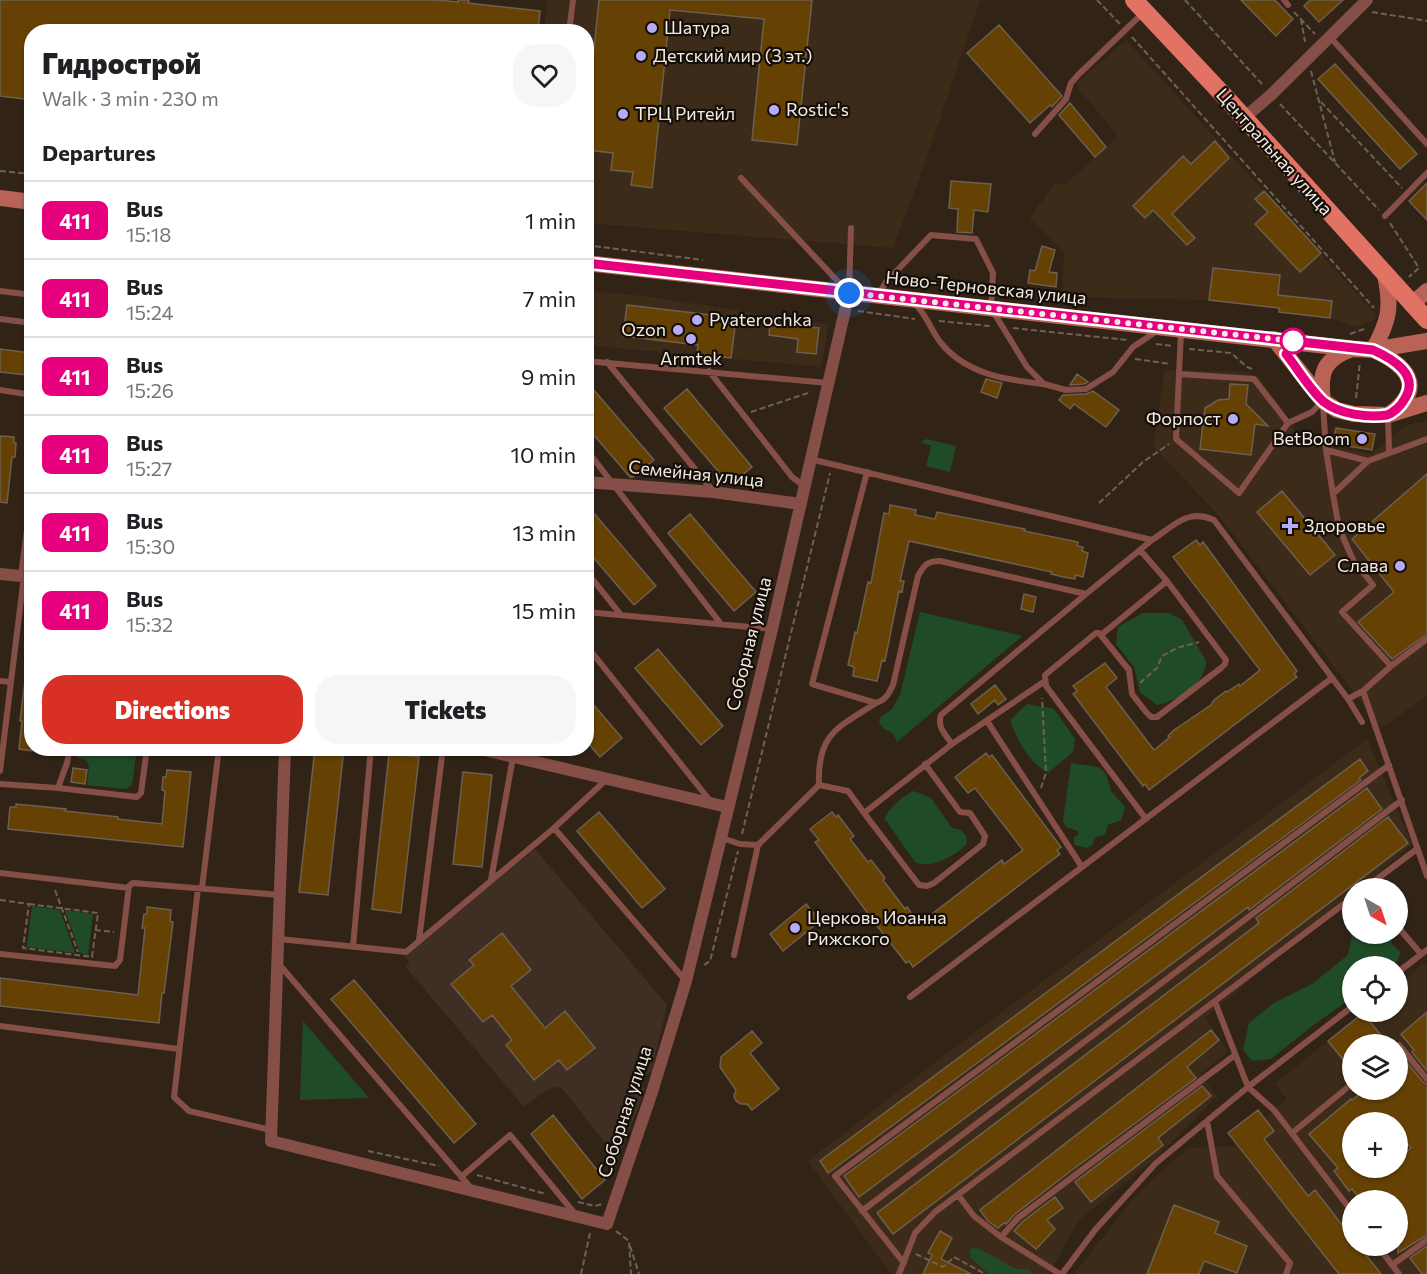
<!DOCTYPE html>
<html lang="en">
<head>
<meta charset="utf-8">
<style>
  :root { --surface:#fff; --page:#f6f6f6; --text:#202124; --muted:#757577; --line:#e0e0e0; --accent:#d93025 }
  body { margin:0; font-family:Commissioner,sans-serif; background:var(--page); color:var(--text); height:100vh; display:flex; flex-direction:column; font-size:22px; white-space:nowrap }
  * { box-sizing:border-box; margin:0 }
  p { font-size:20px; color:var(--muted) }
  .icon { flex:none; width:33px; height:33px; fill:none; stroke:currentColor; stroke-width:2; stroke-linecap:round; stroke-linejoin:round }
  .map { position:relative; flex:1; overflow:hidden }
  .details { position:absolute; left:24px; top:24px; width:570px; height:732px; display:flex; flex-direction:column; background:var(--surface); border-radius:24px; box-shadow:0 2px 4px #0004 }
  .details>* { flex:none }
  .badge { padding:0 12px; border-radius:9px; font-size:21px; line-height:39px }
  .needle { width:39px; rotate:141deg }
  .buttons { position:absolute; left:1342px; top:878px; display:grid; gap:12px }
  .buttons a { display:grid; place-items:center; width:66px; height:66px; border-radius:50%; background:var(--surface); box-shadow:0 2px 4px #0004; font-size:30px }
  .you { position:absolute; width:30px; height:30px; margin:-15px; border:4px solid #fff; border-radius:50%; background:#1a73e8; box-shadow:0 0 0 9px #1a73e833 }
  .map>.badge { position:absolute; translate:-50% -50%; box-shadow:0 0 0 3px #fff }
  h2 { padding:0 18px; font-size:22px; line-height:54px }
  .round { display:grid; place-items:center; flex:none; width:63px; height:63px; border-radius:24px; background:var(--page) }
  .head { display:flex; align-items:center; justify-content:space-between; height:102px; padding:0 18px }
  h1 { font-size:28px; font-weight:800; line-height:45px }
  .primary-button { display:flex; gap:12px; margin-top:auto; padding:12px 18px }
  .primary-button a { flex:1; height:69px; border-radius:24px; background:var(--accent); color:#fff; font-size:24px; font-weight:800; line-height:69px; text-align:center }
  .primary-button a+a { background:var(--page); color:var(--text) }
  ul { padding:0; list-style:none }
  li { display:flex; align-items:center; gap:18px; height:78px; padding:0 18px; border-top:2px solid var(--line) }
  li div { flex:1 }
  li b { display:block; font-size:22px }
  li em { font-style:normal }
  li .badge { min-width:66px; font-weight:700; text-align:center }
  .map>svg:first-child { display:block }
  .built { fill:#3d2b19; fill-rule:evenodd }
  .education { fill:#3e2e23 }
  .green { fill:#1f4c27 }
  .building { fill:#664104; stroke:#6d5f4f; stroke-width:1.5; fill-rule:evenodd }
  .lines { fill:none; stroke-linecap:round; stroke-linejoin:round }
  .path { stroke:#6d6156; stroke-width:2; stroke-dasharray:6 3; stroke-linecap:butt }
  .lane { stroke:#854f47; stroke-width:6 }
  .street { stroke:#854f47; stroke-width:12 }
  .secondary { stroke:#b96357; stroke-width:16 }
  .primary { stroke:#e27263; stroke-width:18 }
  .line-casing { stroke:#fff; stroke-width:14 }
  .line { stroke:#e6007e; stroke-width:9 }
  .walk { stroke:#f4eae2; stroke-width:6; stroke-dasharray:0 10.8 }
  .poi-dot { fill:#b7abf8; stroke:#140e09; stroke-width:2 }
  .stop-dot { fill:#fff; stroke:#e6007e; stroke-width:3 }
  .labels { text-anchor:middle; stroke-width:4.5; stroke-linejoin:round; paint-order:stroke }
  .poi-label { font-size:18px; fill:#f4eae2; stroke:#140e09; text-anchor:start }
  .street-label { font-size:18px; fill:#f4eae2; stroke:#140e09 }
</style>
</head>
<body>
<div class="map">
<svg width="1427" height="1274" viewBox="0 0 1427 1274">
  <rect width="100%" height="100%" fill="#312417"/>
  <!-- built -->
  <path class="built" d="M547,0H980L922,171L893,248L587,223L586,32H544Z
    M1126,40L1376,315L1374,320L1356,327L1330,318L1332,301L1213,287L1211,300L1062,297L1064,253L1030,218L1054,184H1066L1118,136L1075,84Z
    M586,291L643,296L829,324L821,367L587,345Z
    M1165,370L1242,372L1258,376L1284,412L1295,431L1313,442L1371,454L1407,425L1427,421V696L1381,728L1220,517L1153,446Z
    M1367,739L1412,844L1360,888H1353V894L1205,1018L1228,1052L1200,1074L1217,1096L1156,1158L1079,1220L1049,1274H891L808,1161L941,1058Z
    M1426,962L1427,1274H1074L1137,1194L1188,1148L1237,1146L1228,1133L1258,1110L1265,1118L1287,1099L1275,1084L1365,1011H1398V985ZM1353,1044H1398V1089H1353ZM1353,1122H1398V1167H1353ZM1353,1200H1398V1245H1353Z"/>
  <!-- education -->
  <path class="education" d="M535,849L667,1005L652,1071L639,1082L645,1090L618,1159L562,1088L551,1087L524,1107L405,966L410,963L404,956Z"/>
  <!-- green -->
  <path class="green" d="M926,439L956,446L950,472L926,466L931,446L921,442Z
    M920,612L1022,636L897,742L892,733L883,728L879,722L881,717L892,709L900,695Z
    M1143,613H1169L1182,620L1206,661C1206,684 1177,701 1157,705L1140,692L1134,667L1116,644L1118,627Z
    M1027,704L1054,709L1075,739L1073,752L1048,773C1029,763 1017,740 1010,720Z
    M78,749H137L132,785L126,789L87,785L89,766L85,759L77,758Z
    M1071,763L1098,767L1106,774L1111,791L1125,807L1121,820L1108,825L1105,835L1095,837L1093,844L1087,848L1075,845L1073,838L1078,835V831L1066,827L1063,821Z
    M914,791L931,798L952,828L961,830L966,835L967,844C956,855 931,870 915,862L885,819C887,809 904,795 914,791Z
    M32,906L60,910L75,953L27,947Z
    M65,910L93,914L88,955L80,953Z
    M1353,931V933H1390L1392,944L1401,953L1397,961L1392,966H1353V997L1312,1026L1271,1059L1252,1061L1243,1050L1249,1023L1274,1003L1312,984L1348,955Z
    M303,1021L369,1098L300,1100Z
    M976,1247L1016,1269H1028L1032,1274H989L971,1258L969,1250Z"/>
  <!-- building -->
  <path class="building" d="M0,0H438L458,2V0H469L468,3L540,11L538,32H32V100L0,96Z
    M599,0H812L797,145L752,140L764,19L670,10L652,188L631,185L633,172L611,170L613,153L586,150V88H590Z
    M1241,0H1275L1293,19L1276,36Z
    M1310,0H1343L1319,22L1304,6Z
    M999,25L1062,96L1052,107L1050,105L1030,123L967,53Z
    M1335,64L1417,154L1400,169L1318,79Z
    M1070,103L1106,147L1095,157L1059,115Z
    M1215,141L1229,158L1172,214L1195,238L1187,245L1153,210L1145,218L1133,206L1183,156L1191,164Z
    M951,181L991,184L988,212L974,210L972,233L957,232L958,209L949,208Z
    M1427,183V220L1409,201Z
    M1264,191L1321,253L1300,272L1255,224L1268,212L1255,199Z
    M1042,246L1055,250L1049,272L1057,273L1056,287L1028,283L1030,270L1035,271Z
    M1213,268L1280,275L1278,295L1332,301L1330,318L1279,312V308L1209,300Z
    M627,305L736,318L731,358L697,354L698,345L623,336Z
    M770,323L819,328L816,354L797,352L798,339L769,335Z
    M0,349L30,353L27,375L0,372Z
    M1077,374L1088,382L1084,384L1070,385Z
    M986,379L1002,383L997,398L981,392Z
    M586,381L654,460L633,477H630L586,426Z
    M1230,384L1248,385L1246,404L1268,426L1255,424L1251,455L1200,449L1205,408L1218,400L1229,399Z
    M687,389L752,467L730,485L664,408Z
    M1093,391L1119,410L1106,427L1074,404L1070,409L1059,400L1063,395L1086,394Z
    M1336,428L1375,434L1372,450L1333,444Z
    M0,436L14,437V443H16L15,457H12L7,503L0,502Z
    M1427,474V634L1392,659L1358,622L1394,592L1352,539Z
    M1282,491L1335,555L1310,575L1257,512Z
    M586,504L656,586L634,605L586,549Z
    M890,505L916,510L915,515L935,519L937,512L1025,529L1024,531L1078,542L1077,546L1083,547L1082,551L1088,553L1083,577L1076,575L1075,579L1063,577L1051,574L1052,572L909,541L900,581H904L902,592L899,591L885,661L882,660L877,681L853,676L854,667L848,665L855,632L857,633L868,582L871,583L884,513L889,514Z
    M690,514L756,592L734,611L668,533Z
    M1196,540L1200,545L1203,542L1225,572L1297,671L1294,674L1297,677L1149,790L1145,784L1143,786L1073,694L1077,691L1073,686L1105,663L1117,678L1106,687L1154,750L1170,737L1168,736L1174,730L1211,705L1214,700L1226,691L1227,692L1239,684L1240,686L1260,670L1173,557Z
    M1024,594L1036,597L1033,612L1021,609Z
    M658,649L723,726L701,745L635,668Z
    M25,680H32V751L19,749L22,721H20Z
    M995,685L1006,699L998,705L995,700L978,714L971,704Z
    M586,696L622,738L600,757L586,741Z
    M315,748H344L328,895L299,892Z
    M986,753L989,757L992,755L1061,847L1057,850L1060,854L913,967L909,961L906,963L875,923L815,842L819,840L810,829L832,812L836,817L838,815L854,836L850,839L868,862L871,860L885,878L883,880L905,909L907,907L919,924L1002,860L1004,864L1023,850L975,788L968,793L955,777Z
    M389,754L419,757L401,913L372,909Z
    M1360,759L1368,771L1359,778L1361,780L828,1173L820,1161Z
    M73,768L87,770L85,784L71,782Z
    M167,770L191,772L183,847L8,829L10,807H16V804L66,809L65,811L118,817V819L162,824L165,791L162,790L163,777H166Z
    M463,772L492,775L482,867L453,864Z
    M1367,788L1382,809L1249,910L1248,907L859,1197L844,1176Z
    M599,812L665,889L642,908L577,831Z
    M1388,817L1408,843L893,1234L877,1213L1259,923L1256,918Z
    M806,904L820,921L783,951L770,934Z
    M147,907L171,910L170,921L173,922L164,993H162L159,1023L0,1006V978L138,995L145,928H142L144,914H147Z
    M502,933L531,970L511,986L545,1028L565,1011L595,1048L567,1070L559,1060L534,1080L506,1045L512,1040L492,1015L483,1022L451,984L474,965L469,960Z
    M354,980L476,1124L454,1143L331,999Z
    M1427,1012V1071L1412,1052L1414,1050L1401,1034Z
    M1363,1013L1380,1034L1367,1044H1353V1055L1345,1062L1328,1041Z
    M1211,1030L1219,1040L1187,1067L1196,1078L1068,1173L1015,1214L1006,1224L1004,1223L998,1228L988,1221L980,1210Z
    M752,1031L762,1043L750,1053L779,1089L752,1110L747,1104H741L736,1101L734,1096L736,1090L720,1067L721,1057Z
    M1404,1059L1423,1082L1427,1084V1235L1398,1253V1200H1361L1352,1189L1349,1191L1334,1171L1338,1168L1309,1134L1351,1099L1352,1100L1366,1089H1398V1063ZM1353,1122H1398V1133L1411,1148L1398,1158V1167H1353Z
    M1202,1086L1211,1096L1158,1138L1163,1145L1091,1202L1075,1182Z
    M1258,1110L1274,1131L1264,1139L1308,1196L1315,1190L1353,1239V1245H1372L1374,1249L1366,1255L1381,1274H1339L1228,1133Z
    M553,1115L605,1180L582,1199L531,1134Z
    M1055,1197L1063,1208L1047,1220L1055,1229L1036,1249L1014,1231L1022,1222Z
    M1174,1205L1219,1222L1215,1233L1247,1246L1237,1273L1204,1261L1199,1274H1147Z
    M940,1231L952,1238L941,1259L971,1274H923L932,1255L928,1253Z
    M1427,1246V1274H1422L1410,1258Z"/>
  <g class="lines">
    <!-- path -->
    <path class="path" d="M1097,0L1120,24
      M1185,0L1262,84
      M1294,12L1315,34
      M1372,12L1427,21
      M1301,19L1305,42
      M1132,37L1374,308
      M1311,71L1335,162
      M1321,102L1402,188
      M1280,104L1379,210
      M0,171L32,174
      M1390,223L1419,268L1409,277
      M586,245L703,260
      M858,311L915,319
      M939,321L990,326
      M1013,328L1127,340
      M1350,334L1367,328
      M1156,344L1172,346
      M1189,349L1231,353L1247,367L1252,369
      M1135,359L1171,364
      M1356,398L1360,362
      M751,412L811,392
      M1099,503L1143,462L1169,444
      M1140,683L1157,668L1162,656L1177,648L1199,642
      M1041,788L1046,773L1042,698
      M742,834L830,473
      M55,890L78,952
      M0,900L29,904
      M29,904L98,913L92,957L23,948Z
      M95,930L114,932
      M704,965L710,961L738,851
      M368,1151L439,1166
      M477,1175L546,1194
      M578,1202L595,1206L602,1204
      M616,1231L629,1241L631,1274
      M630,1246L639,1274
      M916,1254L943,1267L954,1257L985,1274
      M581,1274L590,1233"/>
    <!-- lane -->
    <path class="lane" d="M1284,0L1288,5
      M569,32L573,0
      M1330,37L1427,144
      M1035,134L1066,99L1071,83L1078,75L1144,12
      M741,178L844,288
      M1385,216L1427,173
      M0,291L32,295
      M849,292L851,228
      M878,295L886,282L931,235L976,239L993,273L991,308L1027,367L1044,384L1066,390L1086,389L1113,372L1133,347L1157,331
      M915,304C927,315 931,331 941,343C966,374 1006,380 1043,384
      M0,319L32,323
      M586,361L828,383
      M607,362L713,491
      M709,371L792,477L804,486
      M1179,374L1254,379L1288,423L1239,493L1176,439L1181,332
      M0,390L32,395
      M1323,405L1326,450L1368,461L1427,439
      M1388,416L1389,451
      M1288,423L1312,412L1322,402
      M586,449L721,624
      M1326,450L1333,494
      M810,459L1152,540L1086,594L940,561C927,561 924,565 918,576L893,685C889,693 886,700 876,703L812,684L867,472
      M1368,461L1333,494L1339,528L1353,560L1373,585L1342,612L1391,666
      M1152,540C1174,526 1187,508 1214,520L1348,699L1363,691L1427,876
      M1140,550L1167,581
      M586,571L621,615
      M586,612L772,629
      M1101,635L1167,581L1226,660L1225,664L1221,668L1157,717H1151L1146,712L1132,694L1129,670L1099,633H1096L1045,675L1046,686L1146,819
      M586,645L711,802
      M0,681L11,682
      M1363,691L1391,666L1427,639
      M1348,699L1362,722
      M987,721L1082,867
      M952,744L1045,681
      M0,771L24,576
      M0,784L58,788L137,797L141,793L147,748
      M819,785L848,791L864,813L952,744C945,734 937,727 941,715L1086,594
      M58,788L67,763L70,748
      M864,813L919,885L927,886L934,883L983,844L985,836L970,813L960,812L925,764
      M554,828L685,980
      M722,838L740,844L758,845L734,955
      M758,845L819,785C817,734 837,728 876,703
      M0,873L129,888
      M491,880L513,757
      M198,888L174,1097L189,1111L271,1130
      M202,888L219,748
      M1365,888L1417,849
      M1398,927L1421,954
      M279,939L406,952L554,828L607,779
      M419,940L443,748
      M353,947L371,748
      M0,954L115,966L120,960L129,886L133,883L280,895
      M278,963L471,1188
      M1398,972L1427,950
      M910,997L1332,678
      M1215,1002L1248,1087L1274,1110L1353,1213
      M0,1026L179,1049
      M1398,1046L1399,1045L1427,1079
      M1207,1121L1217,1176L1290,1263L1286,1274
      M1292,1133L1353,1083
      M461,1177L510,1135L576,1215
      M958,1195L974,1216L1001,1237L1060,1274
      M862,1211L1402,800
      M1001,1237L1018,1218L1235,1055
      M1377,1245L1399,1274
      M904,1263L835,1176L1389,765
      M1392,1265L1427,1240
      M899,1274L915,1233L935,1212L1353,897
      M1062,1274L1095,1230L1156,1163L1248,1087L1353,1006"/>
    <!-- street -->
    <path class="street" d="M1244,118L1272,94L1367,0
      M586,482L713,492L801,504
      M0,574L32,577
      M24,576L32,514
      M285,748L271,1141L607,1224L652,1092L686,981L772,629L849,293
      M476,748L727,807"/>
    <!-- secondary -->
    <path class="secondary" d="M0,198L32,202
      M586,263L1353,349L1373,350L1427,341
      M1412,304L1427,291
      M1274,339L1323,401L1337,410L1354,414L1388,415L1427,403
      M1373,350C1405,364 1427,386 1391,413
      M1373,350C1389,321 1392,308 1385,275
      M1323,401C1319,372 1324,359 1352,349"/>
    <!-- primary -->
    <path class="primary" d="M1134,0L1228,100L1427,320"/>
  </g>
  <g class="lines">
    <!-- line casing -->
    <g class="line-casing">
      <path id="line" d="M586,263L1373,350C1393,359 1421,375 1404,400C1401,406 1393,413 1387,415C1368,418 1339,414 1324,402C1311,391 1297,368 1286,354"/>
    </g>
    <!-- line -->
    <use href="#line" class="line"/>
    <!-- walk -->
    <path class="walk" d="M849,293L1293,341"/>
  </g>
  <!-- markers -->
  <g class="poi-dot">
    <circle cx="652" cy="28" r="6"/>
    <circle cx="641" cy="56" r="6"/>
    <circle cx="774" cy="110" r="6"/>
    <circle cx="623" cy="114" r="6"/>
    <circle cx="697" cy="320" r="6"/>
    <circle cx="678" cy="330" r="6"/>
    <circle cx="691" cy="339" r="6"/>
    <circle cx="1233" cy="419" r="6"/>
    <circle cx="1362" cy="439" r="6"/>
    <path d="M1287 517h6v6h6v6h-6v6h-6v-6h-6v-6h6z"/>
    <circle cx="1400" cy="566" r="6"/>
    <circle cx="795" cy="928" r="6"/>
  </g>
  <circle class="stop-dot" cx="1293" cy="341" r="12"/>
  <g class="labels">
    <!-- poi labels -->
    <g class="poi-label">
      <text x="664" y="34">Шатура</text>
      <text x="653" y="62">Детский мир (3 эт.)</text>
      <text x="786" y="116">Rostic's</text>
      <text x="635" y="120">ТРЦ Ритейл</text>
      <text x="709" y="326">Pyaterochka</text>
      <text x="666" y="336" text-anchor="end">Ozon</text>
      <text x="691" y="365" text-anchor="middle">Armtek</text>
      <text x="1221" y="425" text-anchor="end">Форпост</text>
      <text x="1350" y="445" text-anchor="end">BetBoom</text>
      <text x="1304" y="532">Здоровье</text>
      <text x="1388" y="572" text-anchor="end">Слава</text>
      <text x="807" y="924">Церковь Иоанна<tspan x="807" dy="21">Рижского</tspan></text>
    </g>
    <!-- street labels -->
    <g class="street-label">
      <text transform="translate(1274 152) rotate(48)" y="6">Центральная улица</text>
      <text transform="translate(986 288) rotate(6)" y="6">Ново-Терновская улица</text>
      <text transform="translate(696 474) rotate(6)" y="6">Семейная улица</text>
      <text transform="translate(749 644) rotate(-76)" y="6">Соборная улица</text>
      <text transform="translate(625 1112) rotate(-72)" y="6">Соборная улица</text>
    </g>
  </g>
</svg>
<div class="buttons">
<a><svg class="needle" viewBox="-14 -14 28 28"><path d="M0-13l5 13h-10z" fill="#e53935"/><path d="M0 13l5-13h-10z" fill="#757577"/></svg></a>
<a><svg class="icon" aria-label="locate" viewBox="0 0 24 24"><circle cx="12" cy="12" r="6"/><path d="M12 2v4M12 18v4M2 12h4M18 12h4"/></svg></a>
<a><svg class="icon" aria-label="layers" viewBox="0 0 24 24"><path d="M12 4l9 5-9 5-9-5zM3 14l9 5 9-5"/></svg></a>
<a>+</a>
<a>−</a>
</div>
<div class="you" style="left:849px;top:293px"></div>
<section class="details">
<div class="head"><div><h1>Гидрострой</h1><p>Walk · 3 min · 230 m</p></div><a class="round"><svg class="icon" aria-label="heart" viewBox="0 0 24 24"><path d="M12 20l-8-8c-3-5 5-10 8-4 3-6 11-1 8 4z"/></svg></a></div>
<h2>Departures</h2>
<ul>
<li><span class="badge" style="background:#e6007e;color:#fff">411</span><div><b>Bus</b><p>15:18</p></div><em>1 min</em></li>
<li><span class="badge" style="background:#e6007e;color:#fff">411</span><div><b>Bus</b><p>15:24</p></div><em>7 min</em></li>
<li><span class="badge" style="background:#e6007e;color:#fff">411</span><div><b>Bus</b><p>15:26</p></div><em>9 min</em></li>
<li><span class="badge" style="background:#e6007e;color:#fff">411</span><div><b>Bus</b><p>15:27</p></div><em>10 min</em></li>
<li><span class="badge" style="background:#e6007e;color:#fff">411</span><div><b>Bus</b><p>15:30</p></div><em>13 min</em></li>
<li><span class="badge" style="background:#e6007e;color:#fff">411</span><div><b>Bus</b><p>15:32</p></div><em>15 min</em></li>
</ul>
<div class="primary-button"><a>Directions</a><a>Tickets</a></div>
</section>
</div>
</body>
</html>
